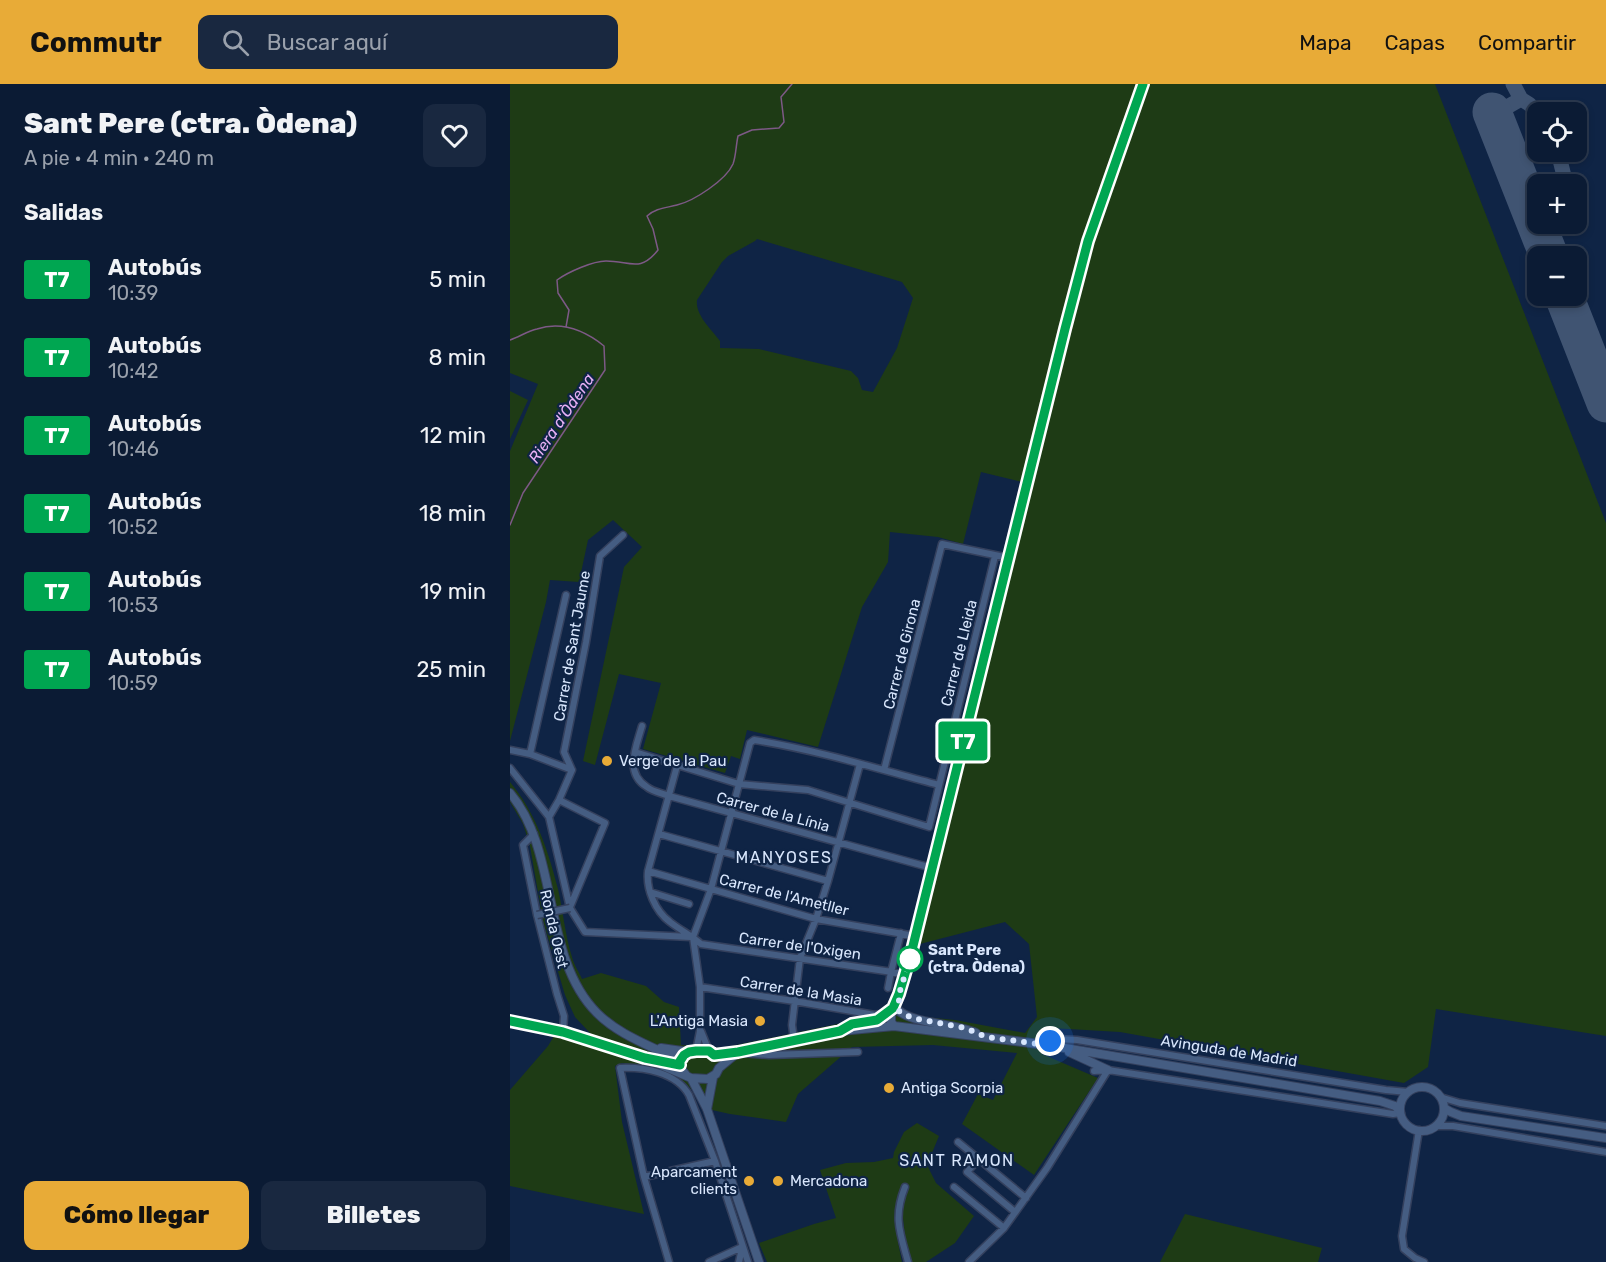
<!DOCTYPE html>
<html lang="es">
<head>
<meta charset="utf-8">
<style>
  :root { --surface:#0b1b34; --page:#192840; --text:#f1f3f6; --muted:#9aa1ac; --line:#2b394f; --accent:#e8ab37 }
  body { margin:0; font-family:Rubik,sans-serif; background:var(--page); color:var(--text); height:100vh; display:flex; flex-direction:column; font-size:22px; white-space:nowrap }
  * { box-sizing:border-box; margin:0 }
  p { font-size:20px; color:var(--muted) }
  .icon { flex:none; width:33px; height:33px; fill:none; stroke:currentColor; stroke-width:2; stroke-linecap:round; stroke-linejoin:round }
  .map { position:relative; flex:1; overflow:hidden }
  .side { display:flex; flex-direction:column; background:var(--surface); width:510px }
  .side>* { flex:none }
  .badge { padding:0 12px; border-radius:4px; font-size:21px; line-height:39px }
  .controls { position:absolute; left:1017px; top:18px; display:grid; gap:12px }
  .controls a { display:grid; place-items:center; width:60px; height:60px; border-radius:12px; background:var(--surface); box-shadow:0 3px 9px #0003,0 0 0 2px var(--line); font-size:30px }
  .you { position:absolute; width:30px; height:30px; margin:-15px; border:4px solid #fff; border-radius:50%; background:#1a73e8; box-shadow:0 0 0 9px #1a73e833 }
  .map>.badge { position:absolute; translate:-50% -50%; box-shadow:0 0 0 3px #fff }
  h2 { padding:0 24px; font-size:22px; line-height:54px }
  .round { display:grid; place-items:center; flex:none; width:63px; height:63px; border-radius:12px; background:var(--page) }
  .headline { display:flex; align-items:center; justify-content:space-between; height:102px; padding:0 24px }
  h1 { font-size:28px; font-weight:800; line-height:45px }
  .action { display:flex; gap:12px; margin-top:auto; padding:12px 24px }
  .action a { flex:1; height:69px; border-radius:12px; background:var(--accent); color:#111; font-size:24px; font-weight:800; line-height:69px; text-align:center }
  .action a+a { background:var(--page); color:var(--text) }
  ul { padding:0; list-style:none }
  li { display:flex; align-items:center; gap:18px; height:78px; padding:0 24px }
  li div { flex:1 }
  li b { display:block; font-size:22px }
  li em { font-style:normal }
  li .badge { min-width:66px; font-weight:700; text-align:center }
  header { display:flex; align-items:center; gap:36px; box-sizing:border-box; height:84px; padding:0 30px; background:var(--accent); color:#111 }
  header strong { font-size:28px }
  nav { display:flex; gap:33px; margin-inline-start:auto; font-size:21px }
  .search { width:420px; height:54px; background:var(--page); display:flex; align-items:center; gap:15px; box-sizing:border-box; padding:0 21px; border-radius:12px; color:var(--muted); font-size:22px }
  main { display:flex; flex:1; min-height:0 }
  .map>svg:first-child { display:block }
  .green { fill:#1e3b15; fill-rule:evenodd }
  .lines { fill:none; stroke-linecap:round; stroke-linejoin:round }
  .stream { stroke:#7d5986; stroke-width:1.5 }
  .taxiway { stroke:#405472; stroke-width:15 }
  .runway { stroke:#405472; stroke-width:39 }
  .minor-casing { stroke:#34405d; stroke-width:9 }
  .tertiary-casing { stroke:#34405d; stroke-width:10 }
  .minor { stroke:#455d82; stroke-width:6 }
  .tertiary { stroke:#455d82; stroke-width:8 }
  .minor-bridge-casing { stroke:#34405d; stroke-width:9; stroke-linecap:butt }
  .minor-bridge { stroke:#455d82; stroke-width:6 }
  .line-casing { stroke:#fff; stroke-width:14 }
  .line { stroke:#00a651; stroke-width:9 }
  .walk { stroke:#d9e7fd; stroke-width:6; stroke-dasharray:0 10.8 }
  .poi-dot { fill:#e8ab37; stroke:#0f2445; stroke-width:2 }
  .stop-dot { fill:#fff; stroke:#00a651; stroke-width:3 }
  .labels { text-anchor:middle; stroke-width:4.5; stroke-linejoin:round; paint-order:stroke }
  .street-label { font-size:15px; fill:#d9e7fd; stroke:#0f2445 }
  .poi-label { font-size:15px; fill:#d9e7fd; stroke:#0f2445; text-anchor:start }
  .stop-label { font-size:15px; font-weight:bold; fill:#d9e7fd; stroke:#0f2445; text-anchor:start }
  .water-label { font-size:16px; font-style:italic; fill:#e7b0f5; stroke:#0f2445 }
  .neighbourhood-label { font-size:16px; letter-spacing:1.5px; fill:#d9e7fd; stroke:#0f2445 }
</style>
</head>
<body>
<header>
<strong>Commutr</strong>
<div class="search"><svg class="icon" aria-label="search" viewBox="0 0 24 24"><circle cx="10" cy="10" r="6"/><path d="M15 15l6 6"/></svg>Buscar aquí</div>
<nav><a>Mapa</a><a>Capas</a><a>Compartir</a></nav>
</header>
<main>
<section class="side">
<div class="headline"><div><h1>Sant Pere (ctra. Òdena)</h1><p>A pie · 4 min · 240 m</p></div><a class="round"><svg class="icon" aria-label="heart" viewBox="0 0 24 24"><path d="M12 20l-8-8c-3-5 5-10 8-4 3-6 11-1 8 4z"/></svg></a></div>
<h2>Salidas</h2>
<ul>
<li><span class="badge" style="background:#00a651;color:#fff">T7</span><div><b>Autobús</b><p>10:39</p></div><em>5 min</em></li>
<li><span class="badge" style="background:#00a651;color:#fff">T7</span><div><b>Autobús</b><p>10:42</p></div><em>8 min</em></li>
<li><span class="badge" style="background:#00a651;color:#fff">T7</span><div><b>Autobús</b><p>10:46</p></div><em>12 min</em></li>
<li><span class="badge" style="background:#00a651;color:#fff">T7</span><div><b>Autobús</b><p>10:52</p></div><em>18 min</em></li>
<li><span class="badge" style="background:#00a651;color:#fff">T7</span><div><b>Autobús</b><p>10:53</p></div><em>19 min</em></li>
<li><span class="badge" style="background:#00a651;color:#fff">T7</span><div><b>Autobús</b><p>10:59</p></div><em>25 min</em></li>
</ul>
<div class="action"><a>Cómo llegar</a><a>Billetes</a></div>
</section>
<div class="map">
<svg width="1096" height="1178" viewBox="0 0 1096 1178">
  <rect width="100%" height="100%" fill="#0f2445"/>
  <!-- green -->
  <path class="green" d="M0,0H925L1096,439V952L926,925L918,983L894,999L610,948L541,944L532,970L588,994L524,1091L452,1040L468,1010L483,1016L507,969L423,961L342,963L288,1010L276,1038L220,1030L202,1026L175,999L129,981L112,979L105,982L112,1038L134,1130L0,1102V1006L38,962L44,952L78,961L81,950L65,933L55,911L33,837L20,762L13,740L0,718V698C26,729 38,766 48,805C53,827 55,851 62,873C64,881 69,888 72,895L91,889L136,902L154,918L169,923L171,961L212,964L361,933L395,931L445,936L515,949L527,933L519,860L495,838L406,861L419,815L520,400L471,388L453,460L428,453L380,448L378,478L352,523L308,663L237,646L230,675L221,672L215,689L133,665L151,599L109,590L85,681L73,677L114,483L132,463L103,436L78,456L69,498L40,496L36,518L0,657V367L28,300L0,289ZM247,155L392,198L403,214L387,264L363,308L352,306L348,294L341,287L249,265L210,264V257C202,246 185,231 187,216L212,178L218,172L245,157Z
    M0,307L18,316L0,355Z
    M407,1039L429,1052L417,1081L426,1099L464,1132L445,1159L416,1178H402L395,1153L392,1125L398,1106L393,1100C381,1131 386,1146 392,1178H257L249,1159L304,1140L326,1134L310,1086L336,1079L364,1078L383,1074L384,1068L394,1048Z
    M675,1130L812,1164L808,1178H650Z"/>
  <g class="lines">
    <!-- stream -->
    <path class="stream" d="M56,243L59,226L48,209L47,196C58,188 83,177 96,177C120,177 130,189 148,166L143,145L137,132C146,124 156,124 167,121C184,117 216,96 223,80C226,72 226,61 228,52L242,46L269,44L274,38L271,13L282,0
      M0,256C9,253 18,247 27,245C52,237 74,246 94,262L95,286L13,409L0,441"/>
    <!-- taxiway -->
    <path class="taxiway" d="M1011,15L1019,20L1028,29
      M985,36L997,23L1011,15L1003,0
      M1048,68L1056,100"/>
    <!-- runway -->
    <path class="runway" d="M982,28L1039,172
      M1054,212L1096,319"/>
    <!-- minor casing -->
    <g class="minor-casing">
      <path id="minor" d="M132,642C126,663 114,689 137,703C143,708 152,709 159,712L422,784
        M0,666L20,670L62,686
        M125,668L229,700L298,706L419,743L485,472
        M20,670L56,511
        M167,682L138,787C136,805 145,827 160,838C170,846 181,851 191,860L396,890
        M0,684L39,733L60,824L75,848L181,853
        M62,686L54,668L76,558L90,472L113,451
        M374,686L432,460L499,474
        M49,716L95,739L60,823
        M39,733L49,716L62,686
        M24,750L13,761L27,831L47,910L54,932L53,949
        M149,750L318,797
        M138,787L306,835L405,852
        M140,808L179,820
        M190,903L284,917L365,931L376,929
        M378,904L381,888L391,849
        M191,947L199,967
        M284,955L282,941L290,874L306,835L318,797L350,680
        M537,961L540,957L546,955L567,956L876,1006L898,1008
        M186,967L190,947V903L183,853L201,805L240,659L244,656C307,666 368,685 429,701
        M232,969L259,971L348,968
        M584,987L598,986L883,1030L891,1029
        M930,1013L950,1019L1096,1042
        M926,1042H943L1096,1068
        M909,1046L892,1152L894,1165L905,1174L914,1178
        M448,1058L516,1114
        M469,1075L457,1088L505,1128
        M134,1093L205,1077
        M395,1103C383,1133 390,1149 398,1178
        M444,1103L494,1144
        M159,1178L134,1093L110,984C134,983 166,988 179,1011L205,1077L238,1178
        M199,1178L232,1163
        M229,1178L232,1164
        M459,1178L494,1144L537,1084L598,986"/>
    </g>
    <!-- tertiary casing -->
    <g class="tertiary-casing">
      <path id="tertiary" d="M0,709C50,768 31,873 87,929C110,952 142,962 170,977
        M389,927C405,940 444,939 466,949
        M0,937L53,949L134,974L170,981
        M384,942L381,938V930L389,910L402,866L555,245L578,157L633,0
        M333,945L342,940L367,936L383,923
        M151,964L179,968
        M559,968L598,986
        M151,981L181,994L198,995L206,990L209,984L227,969
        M176,991L172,986L170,977L176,969L184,967H199L204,971L228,968L284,955L330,947L384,942L537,961L870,1017L885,1022L890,1027
        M181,994L197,1025L249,1178
        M890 1025a22 22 0 1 1 44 0a22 22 0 1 1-44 0Z
        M934,1024L941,1028L951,1032L1096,1054
        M197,1025L203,993"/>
    </g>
    <!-- minor -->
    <use href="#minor" class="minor"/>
    <!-- tertiary -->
    <use href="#tertiary" class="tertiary"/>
    <!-- minor-bridge casing -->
    <g class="minor-bridge-casing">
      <path id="minor-bridge" d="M27,831L60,824"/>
    </g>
    <!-- minor-bridge -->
    <use href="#minor-bridge" class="minor-bridge"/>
  </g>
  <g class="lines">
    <!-- line casing -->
    <g class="line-casing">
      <path id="line" d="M0,937L53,948L135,974L170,981V977L174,971L179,968L186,967H199L204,971L228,968L330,947L342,940L367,936L383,924L389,910L402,866L555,245L578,157L633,0"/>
    </g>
    <!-- line -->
    <use href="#line" class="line"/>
    <!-- walk -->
    <path class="walk" d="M400,875L389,910V927L394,930L402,934L455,944L476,953L537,961L540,957"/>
  </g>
  <!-- markers -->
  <g class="poi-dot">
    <circle cx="97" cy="677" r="6"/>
    <circle cx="250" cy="937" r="6"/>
    <circle cx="379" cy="1004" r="6"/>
    <circle cx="239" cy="1097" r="6"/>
    <circle cx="268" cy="1097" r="6"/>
  </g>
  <circle class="stop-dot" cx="400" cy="875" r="12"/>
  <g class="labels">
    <!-- street labels -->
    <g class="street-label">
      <text transform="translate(62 562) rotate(-80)" y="5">Carrer de Sant Jaume</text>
      <text transform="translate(449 569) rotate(-76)" y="5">Carrer de Lleida</text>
      <text transform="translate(392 570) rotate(-76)" y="5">Carrer de Girona</text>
      <text transform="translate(263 728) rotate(15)" y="5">Carrer de la Línia</text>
      <text transform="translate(274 811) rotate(14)" y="5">Carrer de l'Ametller</text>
      <text transform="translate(44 845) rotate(77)" y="5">Ronda Oest</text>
      <text transform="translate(290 862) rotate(8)" y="5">Carrer de l'Oxigen</text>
      <text transform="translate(291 907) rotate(9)" y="5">Carrer de la Masia</text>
      <text transform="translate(719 967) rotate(9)" y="5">Avinguda de Madrid</text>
    </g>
    <!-- poi labels -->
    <g class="poi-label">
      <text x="109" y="682">Verge de la Pau</text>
      <text x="238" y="942" text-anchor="end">L'Antiga Masia</text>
      <text x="391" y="1009">Antiga Scorpia</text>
      <text x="227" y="1093" text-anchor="end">Aparcament<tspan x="227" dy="17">clients</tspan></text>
      <text x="280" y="1102">Mercadona</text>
    </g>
    <!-- stop labels -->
    <g class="stop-label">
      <text x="418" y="871">Sant Pere<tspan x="418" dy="17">(ctra. Òdena)</tspan></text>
    </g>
    <!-- water labels -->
    <g class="water-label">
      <text transform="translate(51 334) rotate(-56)" y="6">Riera d'Òdena</text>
    </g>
    <!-- neighbourhood labels -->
    <g class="neighbourhood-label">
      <text x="274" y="779">MANYOSES</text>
      <text x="447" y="1082">SANT RAMON</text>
    </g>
  </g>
</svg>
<div class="controls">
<a><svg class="icon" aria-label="locate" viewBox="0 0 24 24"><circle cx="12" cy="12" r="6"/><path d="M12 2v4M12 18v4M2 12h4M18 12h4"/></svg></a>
<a>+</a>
<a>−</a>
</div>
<div class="you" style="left:540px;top:957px"></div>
<b class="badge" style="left:453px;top:657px;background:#00a651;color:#fff">T7</b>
</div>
</main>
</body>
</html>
